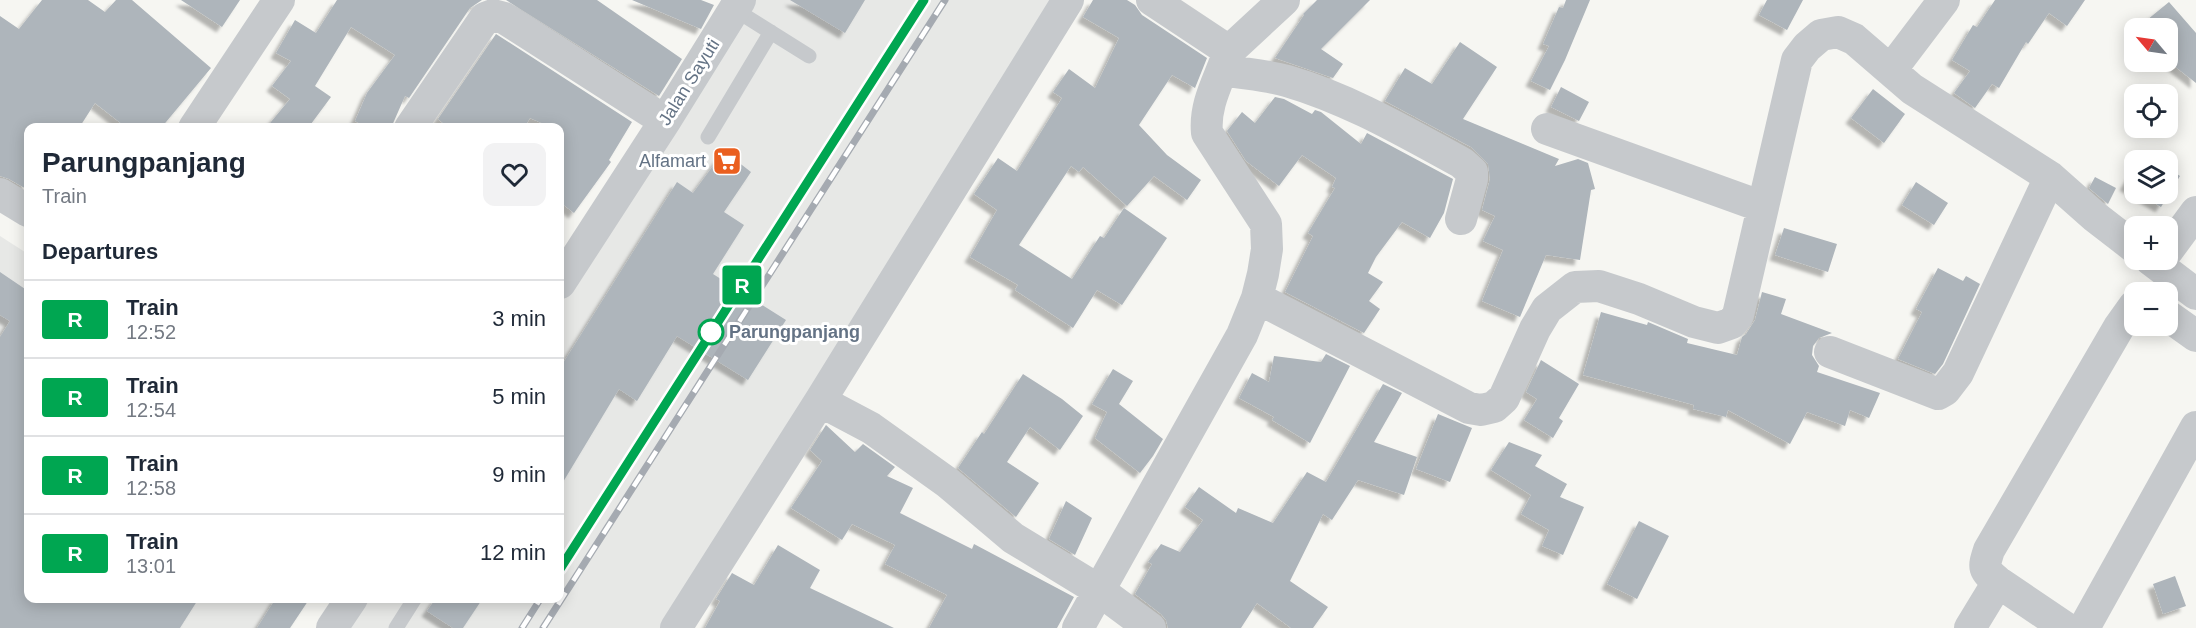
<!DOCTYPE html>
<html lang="en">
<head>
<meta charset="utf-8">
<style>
  :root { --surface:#fff; --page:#f2f2f3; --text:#1f2937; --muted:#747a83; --line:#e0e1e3 }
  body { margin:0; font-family:Helvetica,sans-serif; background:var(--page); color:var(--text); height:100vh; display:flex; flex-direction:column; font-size:22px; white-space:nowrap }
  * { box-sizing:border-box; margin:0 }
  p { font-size:20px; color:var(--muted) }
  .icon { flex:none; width:33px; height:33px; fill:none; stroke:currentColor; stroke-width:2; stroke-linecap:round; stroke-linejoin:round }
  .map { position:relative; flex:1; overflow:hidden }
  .details { position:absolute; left:24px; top:123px; width:540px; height:480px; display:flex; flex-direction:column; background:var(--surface); border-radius:12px; box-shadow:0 3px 15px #0003 }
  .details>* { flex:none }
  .badge { padding:0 12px; border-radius:4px; font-size:21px; line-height:39px }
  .needle { width:39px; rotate:299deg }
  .tools { position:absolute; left:2124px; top:18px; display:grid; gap:12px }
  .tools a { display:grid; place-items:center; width:54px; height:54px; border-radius:12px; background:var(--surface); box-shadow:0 3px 15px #0003; font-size:30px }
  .map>.badge { position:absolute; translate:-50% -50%; box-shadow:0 0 0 3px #fff }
  h2 { padding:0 18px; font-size:22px; line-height:54px }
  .round { display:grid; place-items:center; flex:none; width:63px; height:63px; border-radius:12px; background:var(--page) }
  .overview { display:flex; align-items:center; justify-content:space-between; height:102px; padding:0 18px }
  h1 { font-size:28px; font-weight:600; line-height:45px }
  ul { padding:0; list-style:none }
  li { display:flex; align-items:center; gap:18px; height:78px; padding:0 18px; border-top:2px solid var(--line) }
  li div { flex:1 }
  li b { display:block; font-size:22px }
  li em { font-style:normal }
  li .badge { min-width:66px; font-weight:700; text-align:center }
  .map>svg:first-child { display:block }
  .built { fill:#e7e8e6 }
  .building { fill:#aeb5bb; filter:url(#shadow) }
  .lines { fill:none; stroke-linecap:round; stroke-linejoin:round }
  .service { stroke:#c6c9cc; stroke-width:15 }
  .minor { stroke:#c6c9cc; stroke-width:32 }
  .rail-casing { stroke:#a5aab1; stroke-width:7 }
  .rail { stroke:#fff; stroke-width:4.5; stroke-dasharray:14; stroke-linecap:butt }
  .line-casing { stroke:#fff; stroke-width:14 }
  .line { stroke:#00a651; stroke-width:9 }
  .stop-dot { fill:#fff; stroke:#00a651; stroke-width:3 }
  .labels { text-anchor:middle; stroke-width:6; stroke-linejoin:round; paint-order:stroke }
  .street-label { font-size:18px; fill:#647385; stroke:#fff }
  .poi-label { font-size:18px; fill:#647385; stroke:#fff; text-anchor:end }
  .stop-label { font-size:18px; font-weight:bold; fill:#647385; stroke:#fff; text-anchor:start }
</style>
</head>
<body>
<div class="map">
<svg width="2196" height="628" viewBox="0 0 2196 628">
  <defs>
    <filter id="shadow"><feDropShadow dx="-5.5" dy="5.5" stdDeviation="1.5" flood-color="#0004"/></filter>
  </defs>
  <rect width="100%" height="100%" fill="#f6f6f2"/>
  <!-- built -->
  <path class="built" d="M733,0H1059L672,628H339L357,599L560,598V277Z
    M0,236L28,254V598L309,599L290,628H0Z"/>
  <!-- building -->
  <path class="building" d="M42,0H88L105,12L116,0H132L211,68L161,128H127L95,103L79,128H28V190L9,179L0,176V16L19,29Z
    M181,0H240L222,27Z
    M337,0H482L470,8L409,98L405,96L391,128H368L355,121L367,93L395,55L351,27L315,86L331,97L308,128H266L290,99L272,86L291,61L276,53L295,20L316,33Z
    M506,0H597L682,59L659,96Z
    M632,0H701L714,5L701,29Z
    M790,0H865L845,33Z
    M1093,0H1127L1135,5L1142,15L1207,58L1195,88L1172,75L1139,125L1167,155L1201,180L1187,200L1154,176L1127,206L1083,167L1079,172L1071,166L1019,245L1072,279L1100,236L1104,238L1124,208L1167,238L1122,305L1097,290L1073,328L1015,290L1018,285L970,257L997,210L974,194L998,158L1017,171L1062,98L1053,92L1069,69L1095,88L1119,38L1083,17Z
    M1317,0H1370L1321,49L1343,64L1333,78L1275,58L1304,15L1303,14Z
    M1566,0H1590L1565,60L1550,90L1531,81L1549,46L1543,44L1559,7L1563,8Z
    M1767,0H1803L1787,30L1759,15Z
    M1995,0H2085L2067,26L2049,13L2028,44L2026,42L1999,88L1992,84L1975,108L1954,93L1970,71L1952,60L1973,25L1977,27Z
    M2169,2L2196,33V83L2168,61V28H2155L2147,20Z
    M496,34L632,122L609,160L611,162L574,213L560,202V128H553L530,118L524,128H449L438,119Z
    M1460,42L1497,67L1463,119L1559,159L1555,166L1578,159L1588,163L1595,189L1591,190L1580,260L1546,255L1520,317L1482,301L1503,250L1483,241L1495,216L1482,210L1490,179L1488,164L1471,147L1385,101L1405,68L1432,84Z
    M1561,87L1589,102L1579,121L1551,107Z
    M1873,89L1905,114L1884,143L1851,118Z
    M1275,97L1284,99L1312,114L1315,110L1321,112L1361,144L1367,133L1453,179L1444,213L1430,238L1402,222L1376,257L1368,273L1383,282L1369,301L1380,309L1364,333L1285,292L1313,236L1308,233L1335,188L1332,187L1336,178L1302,155L1279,186L1246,161L1227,131L1242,112L1255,123Z
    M724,151L751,172L724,212L744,225L713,274L786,320L748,380L677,336L637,401L619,389L560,487V368L677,182L693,193Z
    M2168,168L2180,176L2161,207L2139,194H2168Z
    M2134,170V191L2125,185Z
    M2095,177L2116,188L2108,204L2089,188Z
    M1916,182L1948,203L1934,225L1902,205Z
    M1784,228L1837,244L1828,272L1775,255Z
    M1938,268L1963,281L1966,276L1980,284L1943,364L1935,374L1898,359L1922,312L1916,309Z
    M0,272L28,291V598H199L180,628H0V337L10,321L0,315Z
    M1762,292L1786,299L1781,314L1832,333L1819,338L1813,346L1812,355L1819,366L1817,372L1880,393L1869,418L1850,410L1845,426L1807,412L1790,444L1728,410L1726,417L1693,409L1694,405L1583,375L1601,312L1647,325L1648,322L1688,339L1687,343L1737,355L1742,337L1746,334L1755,320Z
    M1326,354L1350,366L1310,443L1272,420L1274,417L1239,398L1252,373L1269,382L1274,356L1321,362Z
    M1541,360L1579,384L1559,418L1563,421L1553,438L1524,420L1537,399L1526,392Z
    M1113,369L1133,381L1119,404L1163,439L1153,456L1140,473L1095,438L1107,412L1092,404Z
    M1023,374L1062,399L1083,416L1060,450L1030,427L1007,462L1039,483L1016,517L958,468L982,432L984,434Z
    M1383,384L1402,393L1374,442L1417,457L1404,495L1358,480L1332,520L1323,514L1290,581L1328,607L1313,628H1291L1257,603L1241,628H1168L1166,620L1161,614L1135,594L1152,564L1148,562L1161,544L1180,552L1203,520L1185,507L1199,487L1236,513L1238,508L1273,523L1307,472L1326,482Z
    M1438,414L1472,428L1450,482L1416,469Z
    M826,425L855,452L863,444L895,467L887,476L913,488L900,513L972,549L974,544L1074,597L1057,628H929L947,595L885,564L895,545L852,524L842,540L791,508L822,461L810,450Z
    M1509,442L1542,455L1535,466L1567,484L1560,497L1584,507L1563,555L1542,546L1549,530L1521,514L1531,495L1491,470Z
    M1066,501L1092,518L1075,555L1049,539Z
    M1639,521L1669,536L1637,599L1607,584Z
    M778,545L820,570L810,588L894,628H705L720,601L716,599L732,573L754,585Z
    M2175,576L2186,606L2163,614L2153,584Z
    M276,598H310L290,628H257Z
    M436,598H483L463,628H453L427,611Z"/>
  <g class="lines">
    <!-- service -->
    <path class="service" d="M734,9L809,56
      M708,137L771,32
      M396,628L415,598"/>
    <!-- minor -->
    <path class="minor" d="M1229,51L1284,0
      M1223,70C1244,74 1266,75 1287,81C1349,99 1405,132 1462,163L1472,172V179L1461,219
      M1891,70L1944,0
      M194,128L279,0
      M410,128L485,18L493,15L504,18L665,121
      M1547,129L1763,207
      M0,194L28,211
      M2168,250L2196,212
      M2151,260L2196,294
      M560,283L665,121L740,0
      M1257,298L1469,408L1481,410L1494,407L1504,398L1535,329L1547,309L1575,287L1599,286L1639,299L1694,322L1718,328L1732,323L1738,315L1797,60L1807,47L1821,35L1838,32L1854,39L1912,89L2050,177L2094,216L2134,247
      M2168,316L2196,336
      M1830,352L1938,394L1945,390L1958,373L2050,177
      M820,401L871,428L948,483L1013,538L1100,591L1150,628
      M1998,582C1983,569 1983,569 1989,550L2119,327L2134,306
      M332,628L352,598
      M676,628L820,401L1068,0
      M1078,628L1242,335L1257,298L1263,274L1267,249L1266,224L1207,133C1204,103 1220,79 1229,51L1152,0
      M1970,628L1998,582L2066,628
      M2084,628L2196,427"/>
    <!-- rail casing -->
    <g class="rail-casing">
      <path id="rail" d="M560,569L924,0
        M522,628L541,598
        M543,628L945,0"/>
    </g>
    <!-- rail -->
    <use href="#rail" class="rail"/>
  </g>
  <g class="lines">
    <!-- line casing -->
    <g class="line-casing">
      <path id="line" d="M560,569L924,0"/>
    </g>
    <!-- line -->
    <use href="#line" class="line"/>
  </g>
  <!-- icons -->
  <defs>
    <g id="supermarket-square" transform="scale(1.5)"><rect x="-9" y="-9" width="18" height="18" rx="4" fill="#ea5f1f" stroke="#fff"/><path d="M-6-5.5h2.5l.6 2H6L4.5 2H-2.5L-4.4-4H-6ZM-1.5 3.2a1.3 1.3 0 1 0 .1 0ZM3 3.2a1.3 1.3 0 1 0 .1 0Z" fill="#fff"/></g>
  </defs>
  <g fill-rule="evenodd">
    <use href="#supermarket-square" x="727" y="161"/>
  </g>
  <!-- markers -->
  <circle class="stop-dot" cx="711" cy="332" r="12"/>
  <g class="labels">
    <!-- street labels -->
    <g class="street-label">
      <text transform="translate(689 82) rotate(-58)" y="6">Jalan Sayuti</text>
    </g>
    <!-- poi labels -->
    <g class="poi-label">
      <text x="706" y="167">Alfamart</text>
    </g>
    <!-- stop labels -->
    <g class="stop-label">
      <text x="729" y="338">Parungpanjang</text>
    </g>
  </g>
</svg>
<div class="tools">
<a><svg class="needle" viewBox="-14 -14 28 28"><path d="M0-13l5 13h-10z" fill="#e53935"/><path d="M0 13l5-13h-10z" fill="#747a83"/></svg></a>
<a><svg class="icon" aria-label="locate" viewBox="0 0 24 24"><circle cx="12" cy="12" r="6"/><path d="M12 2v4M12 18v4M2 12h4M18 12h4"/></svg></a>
<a><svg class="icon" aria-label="layers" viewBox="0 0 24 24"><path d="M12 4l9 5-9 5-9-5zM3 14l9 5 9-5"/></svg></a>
<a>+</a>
<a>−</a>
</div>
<b class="badge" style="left:742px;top:285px;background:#00a651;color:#fff">R</b>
<section class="details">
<div class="overview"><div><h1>Parungpanjang</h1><p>Train</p></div><a class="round"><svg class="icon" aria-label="heart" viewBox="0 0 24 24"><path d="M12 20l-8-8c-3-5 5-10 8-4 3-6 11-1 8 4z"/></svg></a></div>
<h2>Departures</h2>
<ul>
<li><span class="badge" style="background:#00a651;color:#fff">R</span><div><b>Train</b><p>12:52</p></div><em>3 min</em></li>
<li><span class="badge" style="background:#00a651;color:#fff">R</span><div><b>Train</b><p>12:54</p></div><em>5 min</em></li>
<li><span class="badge" style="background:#00a651;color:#fff">R</span><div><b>Train</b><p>12:58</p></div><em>9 min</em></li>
<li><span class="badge" style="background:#00a651;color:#fff">R</span><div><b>Train</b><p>13:01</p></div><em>12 min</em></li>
</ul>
</section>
</div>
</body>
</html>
